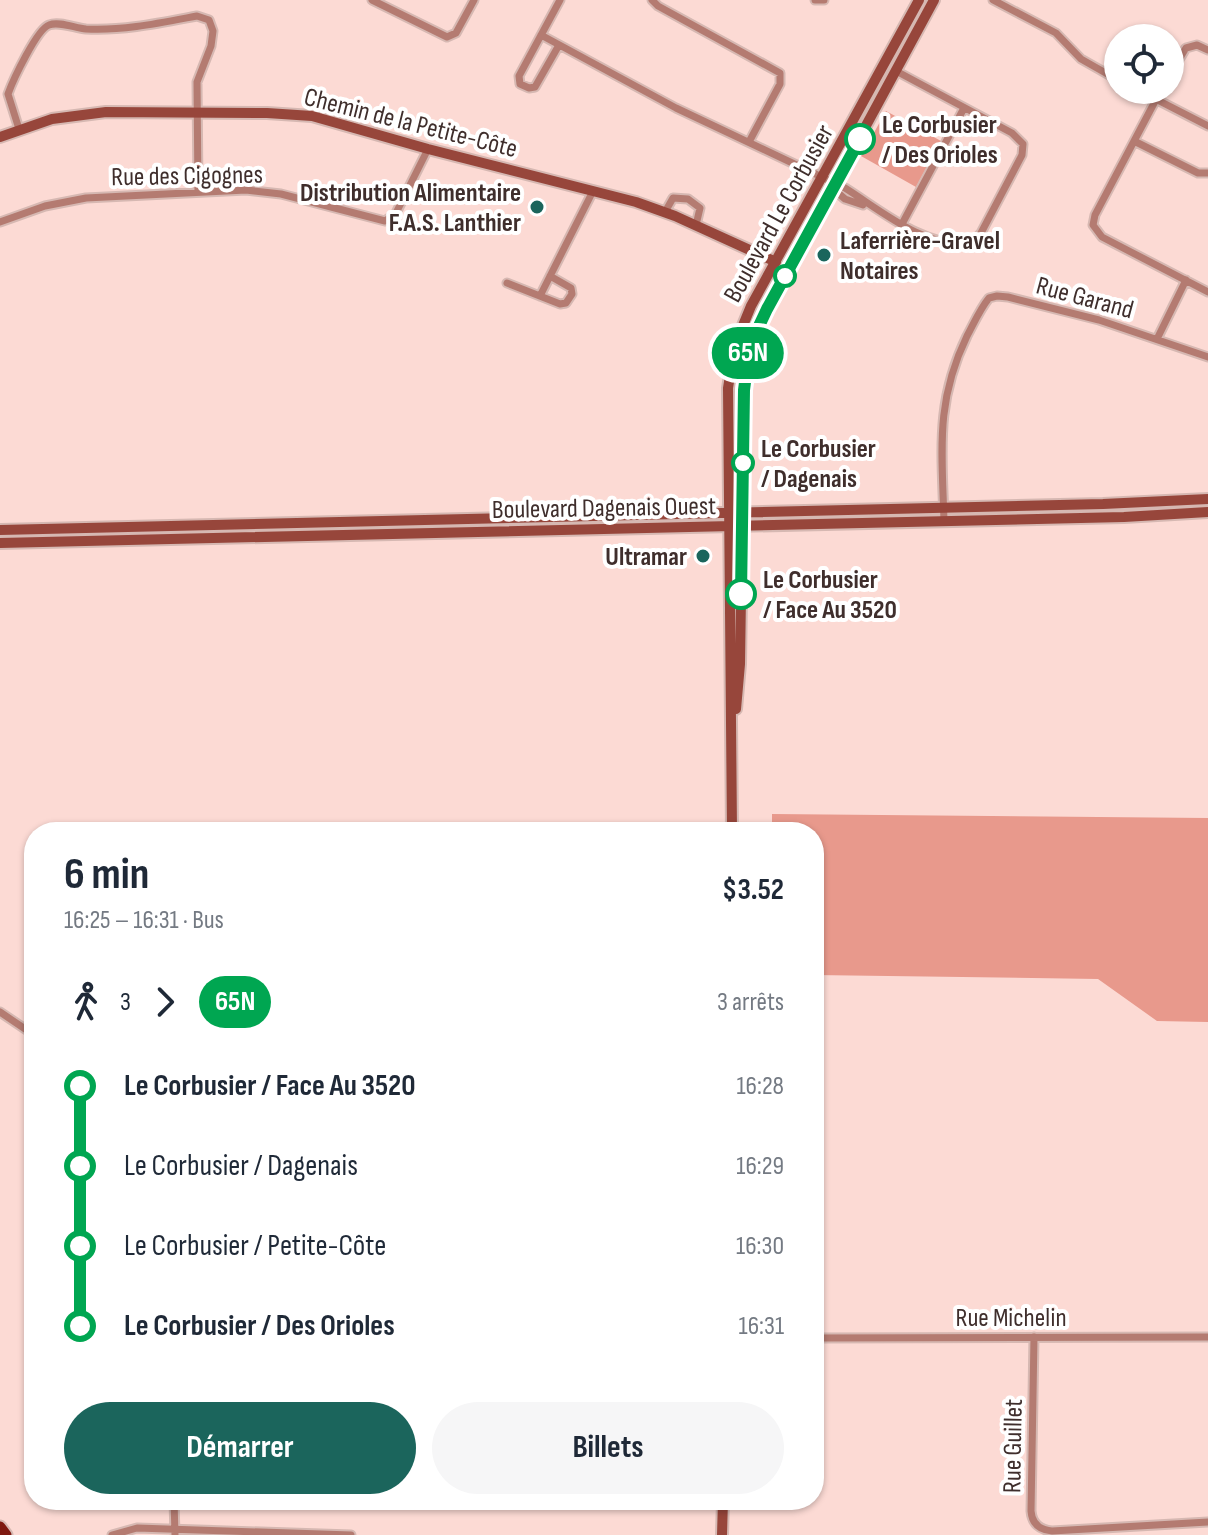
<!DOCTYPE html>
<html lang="fr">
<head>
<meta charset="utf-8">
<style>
  :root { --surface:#fff; --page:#f6f6f7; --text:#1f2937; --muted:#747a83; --accent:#1b655c }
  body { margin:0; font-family:"Sofia Sans Condensed",sans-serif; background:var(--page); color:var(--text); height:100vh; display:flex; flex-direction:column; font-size:30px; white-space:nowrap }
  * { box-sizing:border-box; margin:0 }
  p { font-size:26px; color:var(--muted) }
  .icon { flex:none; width:44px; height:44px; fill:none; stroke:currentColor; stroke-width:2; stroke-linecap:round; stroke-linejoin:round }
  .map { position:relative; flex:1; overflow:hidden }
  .side { position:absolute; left:24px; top:822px; width:800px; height:688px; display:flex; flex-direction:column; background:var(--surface); border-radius:32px; box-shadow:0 2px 6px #0004 }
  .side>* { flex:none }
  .badge { padding:0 16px; border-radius:26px; font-size:28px; line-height:52px }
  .fabs { position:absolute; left:1104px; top:24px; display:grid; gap:16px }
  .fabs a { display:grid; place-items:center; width:80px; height:80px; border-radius:50%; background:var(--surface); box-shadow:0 2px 6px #0004; font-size:40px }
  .map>.badge { position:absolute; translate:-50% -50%; box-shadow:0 0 0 4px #fff }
  .legs { display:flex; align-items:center; gap:12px; height:88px; padding:0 40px; font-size:26px }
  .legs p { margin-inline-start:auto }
  .overview { display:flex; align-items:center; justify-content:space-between; height:136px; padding:0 40px }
  h1 { font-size:44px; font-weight:700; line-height:60px }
  .cta { display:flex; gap:16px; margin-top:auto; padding:16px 40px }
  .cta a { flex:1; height:92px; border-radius:48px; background:var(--accent); color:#fff; font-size:32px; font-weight:700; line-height:92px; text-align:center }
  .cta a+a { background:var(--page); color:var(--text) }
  ul { padding:0 40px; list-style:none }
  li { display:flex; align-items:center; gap:28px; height:80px; font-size:30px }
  li i { display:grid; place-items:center; width:12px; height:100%; margin:0 10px; background:currentColor }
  li i::after { content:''; width:20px; height:20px; margin:-10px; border:6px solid; border-radius:50%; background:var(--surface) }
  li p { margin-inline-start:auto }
  li:first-child i { background:linear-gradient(#0000 50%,currentColor 0) }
  li:last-child i { background:linear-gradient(currentColor 50%,#0000 0) }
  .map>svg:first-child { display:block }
  .green { fill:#e8998c }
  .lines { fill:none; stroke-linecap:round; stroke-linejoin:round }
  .street-casing { stroke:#d6b8b2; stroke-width:11 }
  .secondary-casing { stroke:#d6b8b2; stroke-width:14 }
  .primary-casing { stroke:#d6b8b2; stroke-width:15 }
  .street { stroke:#b47b71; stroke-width:7 }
  .secondary { stroke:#97463b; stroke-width:10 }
  .primary { stroke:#7f1910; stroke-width:11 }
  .line-1-casing { stroke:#fff; stroke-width:18 }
  .line-1 { stroke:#00a651; stroke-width:12 }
  .stop-1-dot { fill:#fff; stroke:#00a651; stroke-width:4 }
  .poi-dot { fill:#1b655c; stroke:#fff; stroke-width:3 }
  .labels { text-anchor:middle; stroke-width:8; stroke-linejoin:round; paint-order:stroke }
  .street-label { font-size:26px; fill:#3f2e2c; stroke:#fff }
  .stop-label { font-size:26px; font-weight:bold; fill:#3f2e2c; stroke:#fff; text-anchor:start }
  .poi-label { font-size:26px; font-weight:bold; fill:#3f2e2c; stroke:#fff; text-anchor:end }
</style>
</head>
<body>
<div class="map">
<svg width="1208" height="1535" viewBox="0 0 1208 1535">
  <rect width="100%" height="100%" fill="#fcdad4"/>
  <!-- green -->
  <path class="green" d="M886,111L941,141L916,187L861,156Z
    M772,814L1208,818V1022L1157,1021L1098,979L814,975V832H772Z"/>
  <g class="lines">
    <!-- street casing -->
    <g class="street-casing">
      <path id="street" d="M372,0L447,37L456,33L474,0
        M652,0L658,6L780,73V84L749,142
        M815,0H824
        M993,0L1056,33L1081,59L1118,80
        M541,35L676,108L845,188C883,212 922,246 970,245L981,233L1022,155L1023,144L1012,133L896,71
        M559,45L535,87L529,88L520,84L519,76L560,0
        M1170,74L1186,48L1197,45L1208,50
        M1138,90L1208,126
        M1161,90L1095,215L1093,225L1102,237L1208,292
        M19,129L8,94C13,80 37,29 49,25C59,21 75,28 86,29C123,31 160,23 197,16L209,20L213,31L211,46L197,82L198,191
        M1134,141L1198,173H1208
        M830,186L845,199L863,205
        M665,212L673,198L688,199L700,208L696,225
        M0,222L45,206L86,198L246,190L281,194L385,221L396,213L428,149
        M902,224L964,108
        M507,283L560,304L566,303L572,294L571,288L550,276
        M540,296L593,191
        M1157,339L1186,280
        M944,521C942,451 935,402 967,336C974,323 980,309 989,298L997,296L1008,297L1099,320L1208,357
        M0,1012L34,1035
        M1034,1337L1031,1511C1032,1523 1039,1530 1052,1531L1208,1522
        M814,1338L1208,1337
        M174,1500L175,1535
        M112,1535L137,1528L351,1535"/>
    </g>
    <!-- secondary casing -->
    <g class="secondary-casing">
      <path id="secondary" d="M0,137L52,119L106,112L267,113L312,116L428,149L636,202L675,216L776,262
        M0,530L1103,504L1208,499
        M0,543L1124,517L1208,512
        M736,709L740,664L744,390L750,345L764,314L934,0
        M732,832L728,388L735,345L751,306L919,0
        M722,1535L723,1500"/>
    </g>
    <!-- primary casing -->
    <g class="primary-casing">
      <path id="primary" d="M0,1527L6,1535"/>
    </g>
    <!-- street -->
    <use href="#street" class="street"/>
    <!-- secondary -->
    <use href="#secondary" class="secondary"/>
    <!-- primary -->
    <use href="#primary" class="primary"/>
  </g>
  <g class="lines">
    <!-- line-1 casing -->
    <g class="line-1-casing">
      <path id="line-1" d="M741,594L744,390L750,345L767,309L860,139"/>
    </g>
    <!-- line-1 -->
    <use href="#line-1" class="line-1"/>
  </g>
  <!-- markers -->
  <g class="stop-1-dot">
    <circle cx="860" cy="139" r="14"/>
    <circle cx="785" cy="276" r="10"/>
    <circle cx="743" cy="463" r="10"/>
    <circle cx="741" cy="594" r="14"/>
  </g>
  <g class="poi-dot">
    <circle cx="537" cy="207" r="8"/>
    <circle cx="824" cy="255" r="8"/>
    <circle cx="703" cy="556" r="8"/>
  </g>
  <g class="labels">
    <!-- street labels -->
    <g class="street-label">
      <text transform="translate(411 122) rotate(14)" y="9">Chemin de la Petite-Côte</text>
      <text transform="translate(187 175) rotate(-1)" y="9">Rue des Cigognes</text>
      <text transform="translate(778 213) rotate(-61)" y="9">Boulevard Le Corbusier</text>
      <text transform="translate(1085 297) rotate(15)" y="9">Rue Garand</text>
      <text transform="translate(604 507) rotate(-1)" y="9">Boulevard Dagenais Ouest</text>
      <text x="1011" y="1326">Rue Michelin</text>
      <text transform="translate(1012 1446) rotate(-89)" y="9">Rue Guillet</text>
    </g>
    <!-- stop labels -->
    <g class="stop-label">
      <text x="882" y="133">Le Corbusier<tspan x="882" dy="30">/ Des Orioles</tspan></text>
      <text x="761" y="457">Le Corbusier<tspan x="761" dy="30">/ Dagenais</tspan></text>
      <text x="763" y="588">Le Corbusier<tspan x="763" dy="30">/ Face Au 3520</tspan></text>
    </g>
    <!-- poi labels -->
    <g class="poi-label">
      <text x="521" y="201">Distribution Alimentaire<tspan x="521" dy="30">F.A.S. Lanthier</tspan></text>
      <text x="840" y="249" text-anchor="start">Laferrière-Gravel<tspan x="840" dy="30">Notaires</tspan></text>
      <text x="687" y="565">Ultramar</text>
    </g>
  </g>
</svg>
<div class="fabs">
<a><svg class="icon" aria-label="locate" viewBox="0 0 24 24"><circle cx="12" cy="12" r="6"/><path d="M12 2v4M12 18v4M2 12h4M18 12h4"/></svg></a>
</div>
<b class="badge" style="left:748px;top:353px;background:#00a651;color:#fff">65N</b>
<section class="side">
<div class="overview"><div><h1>6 min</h1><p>16:25 – 16:31 · Bus</p></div><b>$3.52</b></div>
<div class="legs"><svg class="icon" aria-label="walk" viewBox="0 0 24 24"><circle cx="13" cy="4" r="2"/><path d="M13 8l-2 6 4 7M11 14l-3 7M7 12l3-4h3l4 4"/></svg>3<svg class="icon" aria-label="forward" viewBox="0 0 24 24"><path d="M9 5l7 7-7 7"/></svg><b class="badge" style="background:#00a651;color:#fff">65N</b><p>3 arrêts</p></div>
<ul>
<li><i style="color:#00a651"></i><b>Le Corbusier / Face Au 3520</b><p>16:28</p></li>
<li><i style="color:#00a651"></i><span>Le Corbusier / Dagenais</span><p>16:29</p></li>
<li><i style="color:#00a651"></i><span>Le Corbusier / Petite-Côte</span><p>16:30</p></li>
<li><i style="color:#00a651"></i><b>Le Corbusier / Des Orioles</b><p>16:31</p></li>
</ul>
<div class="cta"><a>Démarrer</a><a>Billets</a></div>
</section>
</div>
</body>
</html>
